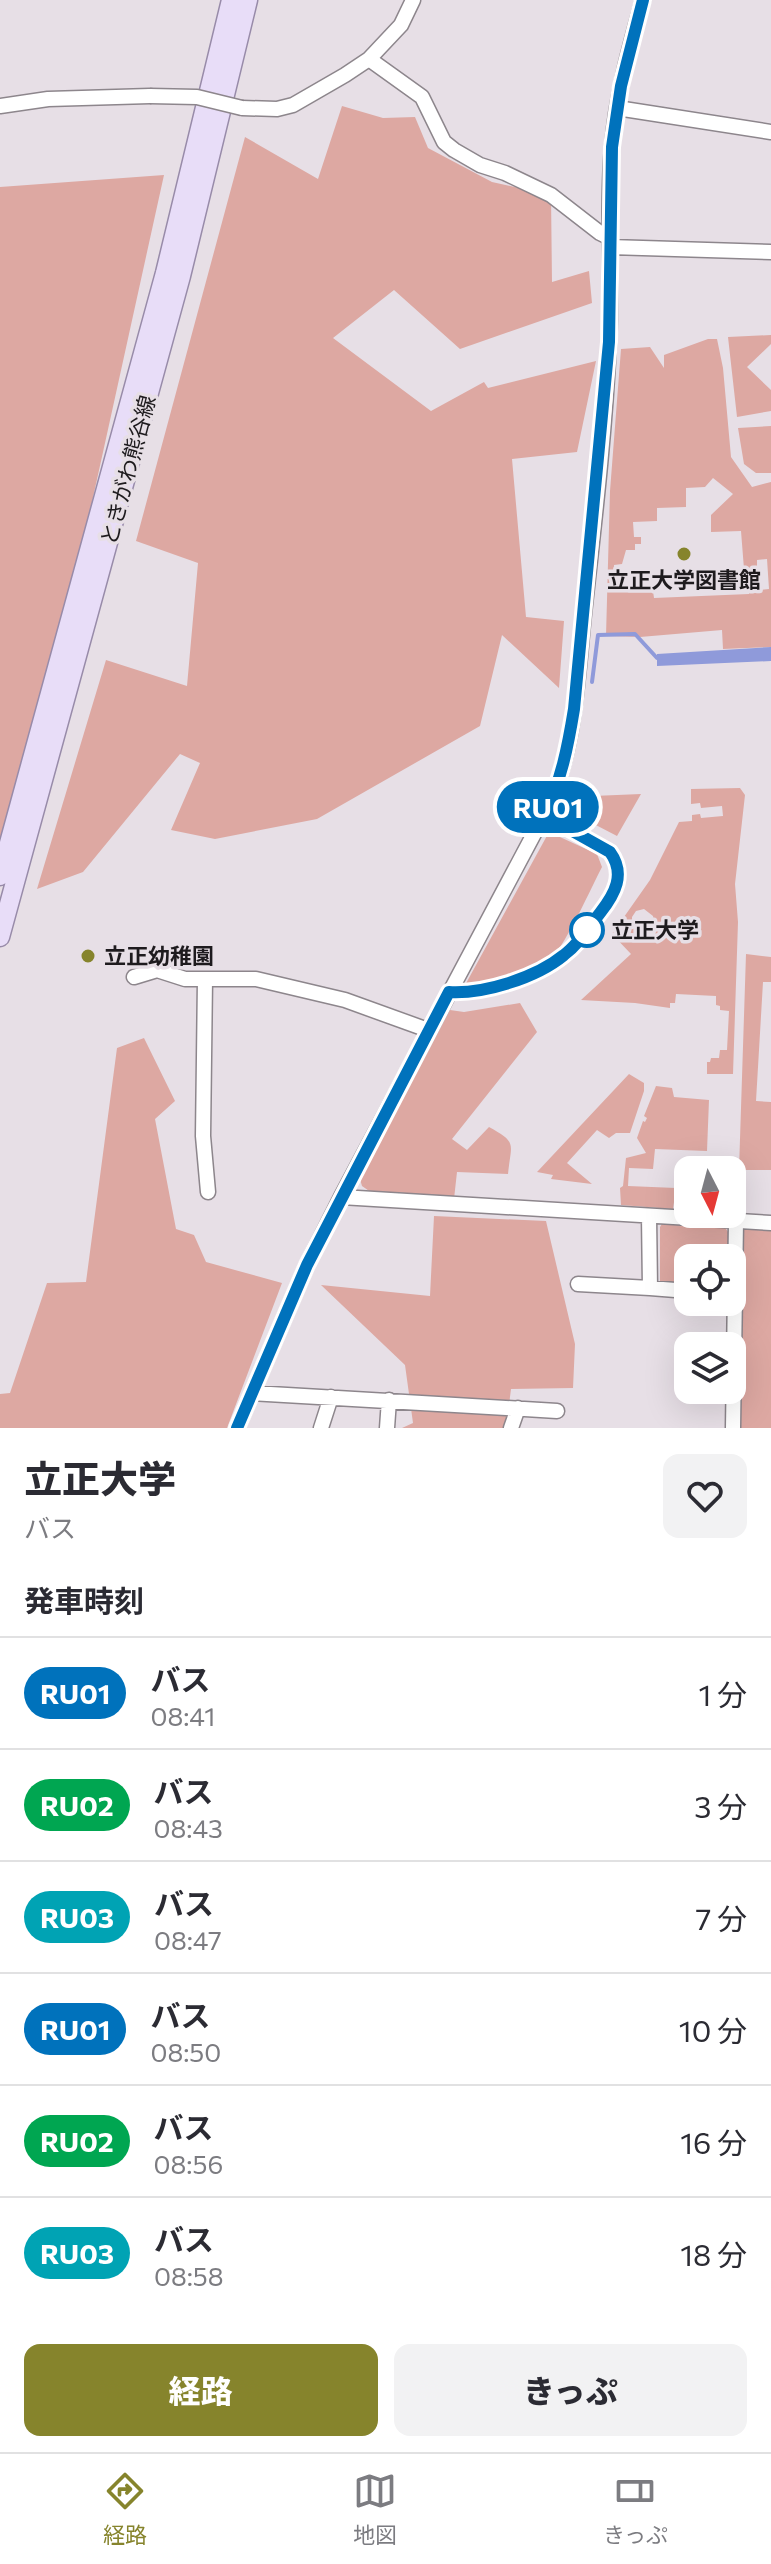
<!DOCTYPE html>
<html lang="ja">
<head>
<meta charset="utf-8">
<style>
  :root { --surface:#fff; --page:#f2f2f3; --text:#2b2b33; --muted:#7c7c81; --line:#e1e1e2; --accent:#86842c }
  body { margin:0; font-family:Commissioner,"Noto Sans JP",sans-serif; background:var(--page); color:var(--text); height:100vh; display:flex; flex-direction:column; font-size:30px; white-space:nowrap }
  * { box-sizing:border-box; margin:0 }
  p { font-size:26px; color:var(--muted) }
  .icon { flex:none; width:44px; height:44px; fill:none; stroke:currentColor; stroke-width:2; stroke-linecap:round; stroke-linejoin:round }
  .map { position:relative; height:1428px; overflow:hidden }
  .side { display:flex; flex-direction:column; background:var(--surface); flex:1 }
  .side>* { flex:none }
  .badge { padding:0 16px; border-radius:26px; font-size:28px; line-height:52px }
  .needle { width:52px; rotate:174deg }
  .tools { position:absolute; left:674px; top:1156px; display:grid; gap:16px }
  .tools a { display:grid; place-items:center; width:72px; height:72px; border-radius:16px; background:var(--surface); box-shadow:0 8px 32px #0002; font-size:40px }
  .map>.badge { position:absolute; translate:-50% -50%; box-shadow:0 0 0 4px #fff }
  h2 { padding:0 24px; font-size:30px; line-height:72px }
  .round { display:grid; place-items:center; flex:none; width:84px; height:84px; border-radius:16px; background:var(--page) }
  .head { display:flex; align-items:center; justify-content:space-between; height:136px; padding:0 24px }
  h1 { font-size:38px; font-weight:800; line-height:60px }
  .cta { display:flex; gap:16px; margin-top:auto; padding:16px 24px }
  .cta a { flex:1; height:92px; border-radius:16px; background:var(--accent); color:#fff; font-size:32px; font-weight:800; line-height:92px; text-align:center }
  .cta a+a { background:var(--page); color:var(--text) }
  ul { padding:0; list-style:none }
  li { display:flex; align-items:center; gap:24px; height:112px; padding:0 24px; border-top:2px solid var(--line) }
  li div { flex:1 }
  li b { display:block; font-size:30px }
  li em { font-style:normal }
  li .badge { min-width:88px; font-weight:700; text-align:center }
  .tab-bar { display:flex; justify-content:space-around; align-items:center; height:112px; border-top:2px solid var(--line); background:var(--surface); font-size:22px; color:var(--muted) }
  .tab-bar a { display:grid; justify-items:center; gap:4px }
  .tab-bar .active { color:var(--accent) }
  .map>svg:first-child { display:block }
  .green { fill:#dda8a2; fill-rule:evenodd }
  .water { fill:#8f9ada }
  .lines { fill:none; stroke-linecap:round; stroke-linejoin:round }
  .stream { stroke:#8f9ada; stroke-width:4 }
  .minor-casing { stroke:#8d868c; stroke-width:17 }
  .major-casing { stroke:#988ba9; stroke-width:21 }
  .minor { stroke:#fff; stroke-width:14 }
  .major { stroke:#e8ddf8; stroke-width:18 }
  .minor-bridge-casing { stroke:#8d868c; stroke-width:17; stroke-linecap:butt }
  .minor-bridge { stroke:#fff; stroke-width:14 }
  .line-casing { stroke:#fff; stroke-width:18 }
  .line { stroke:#0072bc; stroke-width:12 }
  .poi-dot { fill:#86842c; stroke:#e7dfe6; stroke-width:3 }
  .stop-dot { fill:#fff; stroke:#0072bc; stroke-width:4 }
  .labels { text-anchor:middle; stroke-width:7; stroke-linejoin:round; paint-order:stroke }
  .street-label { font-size:22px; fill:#1e1b1e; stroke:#e7dfe6 }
  .poi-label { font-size:22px; font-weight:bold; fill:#1e1b1e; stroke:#e7dfe6 }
  .stop-label { font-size:22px; font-weight:bold; fill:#1e1b1e; stroke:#e7dfe6; text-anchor:start }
</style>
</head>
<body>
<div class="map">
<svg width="771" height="1428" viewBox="0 0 771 1428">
  <rect width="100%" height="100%" fill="#e7dfe6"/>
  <!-- green -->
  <path class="green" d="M342,106L383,118L415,117L428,148L492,182L551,195L552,282L589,271L592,303L460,349L394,290L333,338L431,411L484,382L488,388L596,361L577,452L512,459L526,617L564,621L559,688L502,635L480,726L317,819L215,839L171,830L200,763L180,754L83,872L37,889L106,660L187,686L198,563L136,541L245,137L318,179Z
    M164,175L83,543L0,846V187Z
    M771,335V344L747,367L771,390V411L737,417L728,337Z
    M708,339H717L723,368L731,457L752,487L771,482V647L723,649L722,630L640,637L606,636L610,491L621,349L650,347L664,368V355ZM713,478L733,494L711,515V532L741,531L744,569L757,568V560L767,559L769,589L749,591V594L654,598L653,591L615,592L614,565L622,564L626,550H635V544H641V537H634L633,522L657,521V508L686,507V488L705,487Z
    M771,426V473H756L744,464L738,428Z
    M740,788L745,795L735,884L738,922L733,1074H707V1062H710L711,1058H719L720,1050H727L729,1011L720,1010V1006L716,1005V996L676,994L675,1003H670V1008L635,1003L581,1000L631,954L612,934L650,880L679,822L692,821V815L700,814L701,818L723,816L722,806L701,808L700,803L691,804V789ZM644,909L653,916L654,923L647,931L640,932L632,925V917L636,911Z
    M641,794L617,836L563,808L569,797Z
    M549,832L597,854L602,867C592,886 566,944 553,956C531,977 493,984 464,987Z
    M746,954L771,957V982H763L756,1101L771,1102V1170H739Z
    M520,1003L537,1032L452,1139L467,1150L489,1127C518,1143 511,1143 508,1174L457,1172L454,1199L372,1193L362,1186L360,1179L450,1010L464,1012Z
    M144,1038L175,1101L155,1119L176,1229L194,1235L206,1262L282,1283L227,1428H0V1394L10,1393L47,1283L86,1282L117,1048Z
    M629,1074L644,1083V1091L630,1133H616L609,1138L597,1130L567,1163L592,1184L551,1179L553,1175L537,1172Z
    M656,1086L672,1088L674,1097L709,1100L707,1151L655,1149L653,1169L629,1168L628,1186L676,1188L673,1209L621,1205L620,1188L623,1186L626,1158L646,1153L637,1138L643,1121L645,1122L647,1118L644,1116Z
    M434,1216L546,1221L575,1344L573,1388L511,1389L506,1428H402L413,1423L405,1365L321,1285L430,1296Z
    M663,1222L724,1226L728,1232V1258H688V1286L660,1285V1227Z
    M739,1227L771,1228V1428H737Z"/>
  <!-- water -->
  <path class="water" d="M771,647V661L657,666V654Z"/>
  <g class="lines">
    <!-- stream -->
    <path class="stream" d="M592,682L598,635L635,634L657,658H661"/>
    <!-- minor casing -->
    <g class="minor-casing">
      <path id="minor" d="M369,59L422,97L444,142L454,150L480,165L505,173L551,195L600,233L610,238
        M0,106L48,99L150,96
        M242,108L277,109L293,105L345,75L369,59L401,25L413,0
        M617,108L771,132
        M610,247L771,252
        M134,977L157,970L185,979H256L345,1000L428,1030
        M205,979L203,1136L208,1192
        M341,1197L771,1223
        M578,1284L650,1288L649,1216
        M650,1288L688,1291
        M252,1393L557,1411
        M237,1428L307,1265L341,1197L544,815C575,754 577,682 584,614C594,524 605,433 609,342C613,278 606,213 612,148C616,97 629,49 643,0
        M321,1428L331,1397
        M387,1428L389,1400
        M511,1428L518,1408
        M733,1428L736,1221"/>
    </g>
    <!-- major casing -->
    <g class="major-casing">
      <path id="major" d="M0,876L165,273L231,0
        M0,937L181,276L248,0"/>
    </g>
    <!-- minor -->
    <use href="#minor" class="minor"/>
    <!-- major -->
    <use href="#major" class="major"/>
    <!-- minor-bridge casing -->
    <g class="minor-bridge-casing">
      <path id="minor-bridge" d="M150,96L197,97L242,108"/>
    </g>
    <!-- minor-bridge -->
    <use href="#minor-bridge" class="minor-bridge"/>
  </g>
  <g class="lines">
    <!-- line casing -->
    <g class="line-casing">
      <path id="line" d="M237,1428L307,1265L449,992C484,994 536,978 564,955C579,944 589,927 600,913C615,894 626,874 610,852L544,815C561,782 568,746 574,709L609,342L612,147L621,86L643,0"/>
    </g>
    <!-- line -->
    <use href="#line" class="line"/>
  </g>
  <!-- markers -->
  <g class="poi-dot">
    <circle cx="684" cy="554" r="8"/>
    <circle cx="88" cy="956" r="8"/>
  </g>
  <circle class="stop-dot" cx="587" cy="930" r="16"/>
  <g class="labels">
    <!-- street labels -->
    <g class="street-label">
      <text transform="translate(128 470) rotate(-75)" y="8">ときがわ熊谷線</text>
    </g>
    <!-- poi labels -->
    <g class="poi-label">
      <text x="684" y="588">立正大学図書館</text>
      <text x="104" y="964" text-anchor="start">立正幼稚園</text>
    </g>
    <!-- stop labels -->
    <g class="stop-label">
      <text x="611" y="938">立正大学</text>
    </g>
  </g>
</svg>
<div class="tools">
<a><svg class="needle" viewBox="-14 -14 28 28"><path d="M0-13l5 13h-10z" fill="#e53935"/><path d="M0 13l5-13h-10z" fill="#7c7c81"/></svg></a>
<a><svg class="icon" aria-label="locate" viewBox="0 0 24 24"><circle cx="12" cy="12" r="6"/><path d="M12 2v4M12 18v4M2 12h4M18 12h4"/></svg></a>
<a><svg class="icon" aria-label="layers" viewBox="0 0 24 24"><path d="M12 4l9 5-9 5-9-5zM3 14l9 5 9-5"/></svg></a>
</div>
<b class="badge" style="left:548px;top:807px;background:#0072bc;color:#fff">RU01</b>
</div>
<section class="side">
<div class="head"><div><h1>立正大学</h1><p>バス</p></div><a class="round"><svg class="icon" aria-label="heart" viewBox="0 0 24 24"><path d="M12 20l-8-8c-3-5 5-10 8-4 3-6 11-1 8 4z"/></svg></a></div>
<h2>発車時刻</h2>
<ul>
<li><span class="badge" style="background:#0072bc;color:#fff">RU01</span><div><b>バス</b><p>08:41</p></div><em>1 分</em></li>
<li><span class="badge" style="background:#00a651;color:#fff">RU02</span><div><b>バス</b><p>08:43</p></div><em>3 分</em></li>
<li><span class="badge" style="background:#00a3b4;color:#fff">RU03</span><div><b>バス</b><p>08:47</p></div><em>7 分</em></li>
<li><span class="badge" style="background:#0072bc;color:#fff">RU01</span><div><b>バス</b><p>08:50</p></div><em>10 分</em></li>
<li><span class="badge" style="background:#00a651;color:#fff">RU02</span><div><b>バス</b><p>08:56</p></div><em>16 分</em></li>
<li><span class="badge" style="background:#00a3b4;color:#fff">RU03</span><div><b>バス</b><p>08:58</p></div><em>18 分</em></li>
</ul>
<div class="cta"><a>経路</a><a>きっぷ</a></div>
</section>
<nav class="tab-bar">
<a class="active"><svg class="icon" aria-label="directions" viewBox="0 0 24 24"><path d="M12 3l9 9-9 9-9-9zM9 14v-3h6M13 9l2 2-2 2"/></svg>経路</a>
<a><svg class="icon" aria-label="map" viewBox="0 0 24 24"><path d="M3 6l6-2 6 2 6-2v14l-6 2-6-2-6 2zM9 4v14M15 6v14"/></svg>地図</a>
<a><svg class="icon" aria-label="tickets" viewBox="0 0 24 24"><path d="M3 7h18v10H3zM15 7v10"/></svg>きっぷ</a>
</nav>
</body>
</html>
